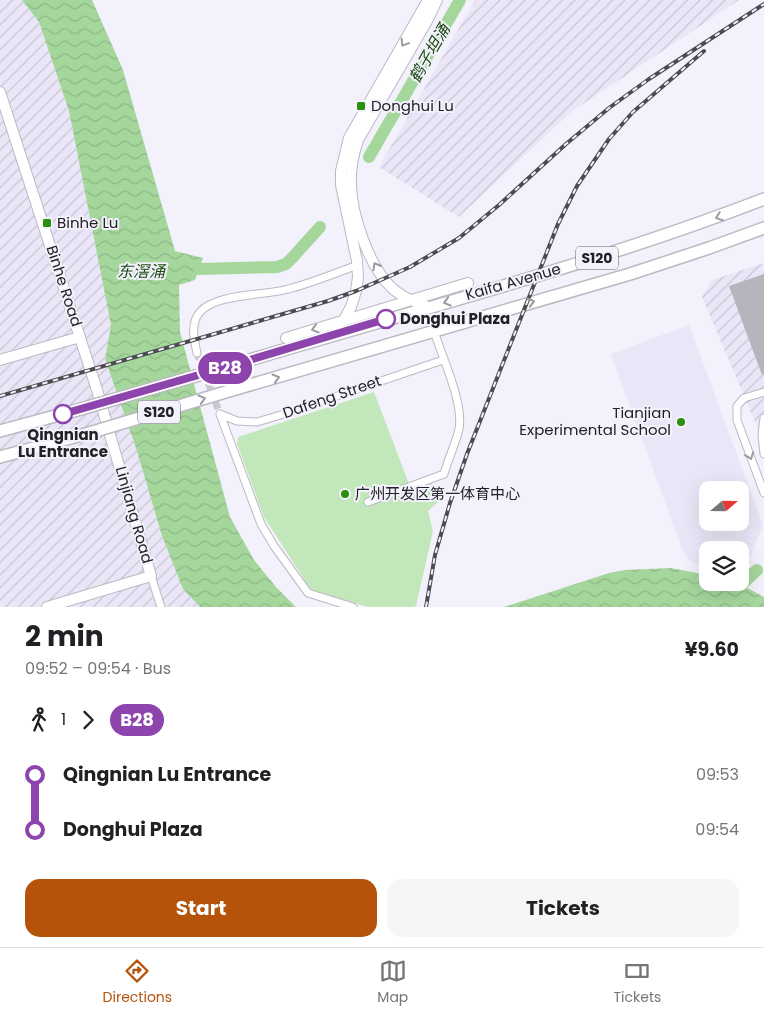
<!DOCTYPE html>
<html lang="en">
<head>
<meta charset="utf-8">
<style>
  :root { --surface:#fff; --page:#f6f6f6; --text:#202124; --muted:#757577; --line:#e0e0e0; --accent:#b45309 }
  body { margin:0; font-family:Poppins,"Noto Sans SC",sans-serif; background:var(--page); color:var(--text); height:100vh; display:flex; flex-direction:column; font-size:19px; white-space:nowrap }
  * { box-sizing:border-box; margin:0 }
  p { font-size:16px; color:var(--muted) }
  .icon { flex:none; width:28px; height:28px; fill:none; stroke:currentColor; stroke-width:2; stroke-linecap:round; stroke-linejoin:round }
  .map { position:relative; height:607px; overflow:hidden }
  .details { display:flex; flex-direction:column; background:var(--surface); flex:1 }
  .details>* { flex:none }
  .badge { padding:0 10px; border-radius:16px; font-size:18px; line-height:32px }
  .needle { width:32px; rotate:70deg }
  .fabs { position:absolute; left:699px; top:481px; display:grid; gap:10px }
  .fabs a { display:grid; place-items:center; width:50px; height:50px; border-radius:10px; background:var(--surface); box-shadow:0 5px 20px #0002; font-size:25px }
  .map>.badge { position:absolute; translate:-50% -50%; box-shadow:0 0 0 2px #fff }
  .legs { display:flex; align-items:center; gap:8px; height:55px; padding:0 25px; font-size:16px }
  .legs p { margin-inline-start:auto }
  .summary { display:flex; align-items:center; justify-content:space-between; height:85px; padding:0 25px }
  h1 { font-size:28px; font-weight:700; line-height:38px }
  .button { display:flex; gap:10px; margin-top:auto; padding:10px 25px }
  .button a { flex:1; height:58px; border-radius:15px; background:var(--accent); color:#fff; font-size:20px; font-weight:700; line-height:58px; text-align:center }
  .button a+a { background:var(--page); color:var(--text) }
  ul { padding:0 25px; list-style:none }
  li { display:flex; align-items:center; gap:18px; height:55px; font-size:19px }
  li i { display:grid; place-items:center; width:8px; height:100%; margin:0 6px; background:currentColor }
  li i::after { content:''; width:12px; height:12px; margin:-6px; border:4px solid; border-radius:50%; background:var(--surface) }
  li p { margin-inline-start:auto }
  li:first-child i { background:linear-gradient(#0000 50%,currentColor 0) }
  li:last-child i { background:linear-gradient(currentColor 50%,#0000 0) }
  .tabs { display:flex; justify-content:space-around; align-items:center; height:70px; border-top:1px solid var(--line); background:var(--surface); font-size:14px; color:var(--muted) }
  .tabs a { display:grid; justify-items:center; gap:2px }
  .tabs .active { color:var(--accent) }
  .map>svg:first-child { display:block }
  .built { fill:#eae6f7; fill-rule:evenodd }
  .industrial { fill:url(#industrial-furrows) }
  .green { fill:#c2e7bb }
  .water { fill:url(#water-waves) }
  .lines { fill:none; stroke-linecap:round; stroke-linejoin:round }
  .river { stroke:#a5d79c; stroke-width:12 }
  .building { fill:#b7b4be }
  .street-tunnel { stroke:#c9c7d0; stroke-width:7; stroke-dasharray:7 3.5; stroke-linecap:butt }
  .street-casing { stroke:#bbb9c2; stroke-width:9 }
  .secondary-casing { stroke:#bbb9c2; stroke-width:12 }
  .primary-casing { stroke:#bbb9c2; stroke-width:14 }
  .street { stroke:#fff; stroke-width:7 }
  .secondary { stroke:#fff; stroke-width:10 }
  .primary { stroke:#fff; stroke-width:11 }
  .rail-casing { stroke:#4c4b50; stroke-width:4 }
  .rail { stroke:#f3f1fb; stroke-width:2; stroke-dasharray:5.5; stroke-linecap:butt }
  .primary-bridge-casing { stroke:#bbb9c2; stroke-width:14; stroke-linecap:butt }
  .primary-bridge { stroke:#fff; stroke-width:11 }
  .oneway { stroke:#9c9b9d }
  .line-1-casing { stroke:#fff; stroke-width:11 }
  .line-1 { stroke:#8e44ad; stroke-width:8 }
  .poi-dot { fill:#2a8f0d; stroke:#f3f1fb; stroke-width:2 }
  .stop-1-dot { fill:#fff; stroke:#8e44ad; stroke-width:2.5 }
  .labels { text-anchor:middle; stroke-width:4; stroke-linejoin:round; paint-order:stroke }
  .shield { fill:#f3f1fb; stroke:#615f65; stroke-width:1 }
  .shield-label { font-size:14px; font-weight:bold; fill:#222125 }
  .poi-label { font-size:15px; fill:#222125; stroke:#f3f1fb; text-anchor:start }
  .street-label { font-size:15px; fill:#222125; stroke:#f3f1fb }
  .stop-label { font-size:15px; font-weight:bold; fill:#222125; stroke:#f3f1fb; text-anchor:start }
  .water-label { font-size:16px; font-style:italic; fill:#1b4a11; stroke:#f3f1fb }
</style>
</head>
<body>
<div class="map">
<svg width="764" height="607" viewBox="0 0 764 607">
  <defs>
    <pattern id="industrial-furrows" width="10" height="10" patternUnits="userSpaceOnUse" patternTransform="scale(1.25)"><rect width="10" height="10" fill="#eae6f7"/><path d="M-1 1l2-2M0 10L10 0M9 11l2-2" fill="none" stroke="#c8c5d4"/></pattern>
    <pattern id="water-waves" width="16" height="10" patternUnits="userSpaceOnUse" patternTransform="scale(1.25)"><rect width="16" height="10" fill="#a5d79c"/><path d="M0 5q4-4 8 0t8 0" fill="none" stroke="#8eb886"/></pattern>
  </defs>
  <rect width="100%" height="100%" fill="#f3f1fb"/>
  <!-- built -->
  <path class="built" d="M689,325L763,525L750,557L740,563V550H708L707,570L689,560L683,551L611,354ZM708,490H740V522H708Z"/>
  <!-- industrial -->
  <path class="industrial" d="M0,0H22L39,22L69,111L111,325L105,359L136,448L162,536L183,589L200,607H0Z
    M475,0H739L571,112L459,217L379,167Z
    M764,263V443L702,297L712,280Z"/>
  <!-- green -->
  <path class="green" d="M374,392L409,484L429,477L438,502L428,511L433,531L416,606L412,607H368L311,590L264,517L237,444L238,437Z"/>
  <!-- water -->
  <path class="water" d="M22,0H92L123,70L175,251L203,258L195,280L179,285L180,332L230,517L254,560L276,587L296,607H200L183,589L162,536L136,448L105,359L111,325L69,111L39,22Z
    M671,568L707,575L708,582L738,583L764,597V607H504L609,573L625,570Z"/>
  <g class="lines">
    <!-- river -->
    <path class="river" d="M369,157L460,0
      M199,269L277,267L286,264L293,257L320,227
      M742,584L757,570"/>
  </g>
  <!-- building -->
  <path class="building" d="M764,274V374L762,375L729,286Z"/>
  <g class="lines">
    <!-- street-tunnel -->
    <path class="street-tunnel" d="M197,353L220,414"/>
    <!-- street casing -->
    <g class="street-casing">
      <path id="street" d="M197,353C194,340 190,323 200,312C217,293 264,296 288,289C312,283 335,273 358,265
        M764,392L744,398L737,406V420L764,493
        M220,414L261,524L274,546L308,593L353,607
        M220,414L237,421L257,422L284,414L443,360
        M764,418L762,435L764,454
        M368,502L444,474C448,459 456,443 459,429C464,403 442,357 434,331
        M151,576L161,607"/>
    </g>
    <!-- secondary casing -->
    <g class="secondary-casing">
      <path id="secondary" d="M0,92L97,390L151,576L47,607
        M428,307C415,302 401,297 391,287C369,266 352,216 351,186C350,170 353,155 358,140L427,21L437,0
        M333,335L340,327L351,307L356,291L358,277L357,261L341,185V171L349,138L428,0
        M286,338L468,283
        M0,360L80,337"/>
    </g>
    <!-- primary casing -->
    <g class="primary-casing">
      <path id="primary" d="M223,368C404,313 588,267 764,199
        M229,391L630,274L709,248L764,228
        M0,431L81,409
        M0,457L89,433"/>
    </g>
    <!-- street -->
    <use href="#street" class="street"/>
    <!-- secondary -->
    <use href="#secondary" class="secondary"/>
    <!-- primary -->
    <use href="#primary" class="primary"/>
    <!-- rail casing -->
    <g class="rail-casing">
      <path id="rail" d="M0,396L328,301L356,291L410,267L459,238L499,205L566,144L609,108L649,79L764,4
        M426,607L435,555L450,503L467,454L558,224L577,186L609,139L633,112L704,51"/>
    </g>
    <!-- rail -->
    <use href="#rail" class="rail"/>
    <!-- primary-bridge casing -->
    <g class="primary-bridge-casing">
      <path id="primary-bridge" d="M81,409L223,368
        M89,433L229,391"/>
    </g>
    <!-- primary-bridge -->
    <use href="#primary-bridge" class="primary-bridge"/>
  </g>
  <!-- one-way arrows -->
  <defs><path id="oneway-chevron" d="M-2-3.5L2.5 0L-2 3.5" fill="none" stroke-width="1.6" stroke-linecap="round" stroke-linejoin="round" transform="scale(1.25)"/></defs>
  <g class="oneway">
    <use href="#oneway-chevron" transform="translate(404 43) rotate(121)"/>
    <use href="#oneway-chevron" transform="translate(719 217) rotate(159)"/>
    <use href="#oneway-chevron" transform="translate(376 266) rotate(-120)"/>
    <use href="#oneway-chevron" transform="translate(447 302) rotate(164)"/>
    <use href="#oneway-chevron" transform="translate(531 302) rotate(-16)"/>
    <use href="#oneway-chevron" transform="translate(315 329) rotate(163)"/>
    <use href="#oneway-chevron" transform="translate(276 378) rotate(-16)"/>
    <use href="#oneway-chevron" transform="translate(202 399) rotate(-16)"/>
    <use href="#oneway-chevron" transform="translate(750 456) rotate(70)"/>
  </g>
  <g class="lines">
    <!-- line-1 casing -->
    <g class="line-1-casing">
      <path id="line-1" d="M63,414L223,368L386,319"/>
    </g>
    <!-- line-1 -->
    <use href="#line-1" class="line-1"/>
  </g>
  <!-- markers -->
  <g class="poi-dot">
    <rect x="356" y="101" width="10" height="10" rx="2.5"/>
    <rect x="42" y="218" width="10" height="10" rx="2.5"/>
    <circle cx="681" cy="422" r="5"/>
    <circle cx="345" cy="494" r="5"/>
  </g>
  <g class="stop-1-dot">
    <circle cx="386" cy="319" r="9"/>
    <circle cx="63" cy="414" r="9"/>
  </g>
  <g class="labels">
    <!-- shield labels -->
    <g class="shield">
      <rect x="576" y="246.5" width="42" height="23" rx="4"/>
      <rect x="138" y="400.5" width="42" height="23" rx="4"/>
    </g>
    <g class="shield-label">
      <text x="597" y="263">S120</text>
      <text x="159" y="417">S120</text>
    </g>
    <!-- poi labels -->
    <g class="poi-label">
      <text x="371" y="111">Donghui Lu</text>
      <text x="57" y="228">Binhe Lu</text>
      <text x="671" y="418" text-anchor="end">Tianjian<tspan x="671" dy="17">Experimental School</tspan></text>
      <text x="355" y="499">广州开发区第一体育中心</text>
    </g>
    <!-- street labels -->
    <g class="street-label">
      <text transform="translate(513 282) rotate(-16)" y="5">Kaifa Avenue</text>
      <text transform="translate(64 286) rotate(72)" y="5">Binhe Road</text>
      <text transform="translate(332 397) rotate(-19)" y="5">Dafeng Street</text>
      <text transform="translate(134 515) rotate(74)" y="5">Linjiang Road</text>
    </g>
    <!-- stop labels -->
    <g class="stop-label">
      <text x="400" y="324">Donghui Plaza</text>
      <text x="63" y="440" text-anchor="middle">Qingnian<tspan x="63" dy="17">Lu Entrance</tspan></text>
    </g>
    <!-- water labels -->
    <g class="water-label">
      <text transform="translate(429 53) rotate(-60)" y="6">鹤子坦涌</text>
      <text x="141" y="277">东滘涌</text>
    </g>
  </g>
</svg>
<div class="fabs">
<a><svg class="needle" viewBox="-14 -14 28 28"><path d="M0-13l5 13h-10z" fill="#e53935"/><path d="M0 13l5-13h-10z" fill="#757577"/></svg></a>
<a><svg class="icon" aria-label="layers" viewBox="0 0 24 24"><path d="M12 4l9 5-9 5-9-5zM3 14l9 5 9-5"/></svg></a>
</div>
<b class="badge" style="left:225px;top:368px;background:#8e44ad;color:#fff">B28</b>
</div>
<section class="details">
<div class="summary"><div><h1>2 min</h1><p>09:52 – 09:54 · Bus</p></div><b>¥9.60</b></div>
<div class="legs"><svg class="icon" aria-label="walk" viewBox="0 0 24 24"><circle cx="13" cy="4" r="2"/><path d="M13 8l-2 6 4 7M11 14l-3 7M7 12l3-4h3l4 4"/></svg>1<svg class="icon" aria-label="forward" viewBox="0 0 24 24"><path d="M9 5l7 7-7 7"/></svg><b class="badge" style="background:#8e44ad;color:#fff">B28</b></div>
<ul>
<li><i style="color:#8e44ad"></i><b>Qingnian Lu Entrance</b><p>09:53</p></li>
<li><i style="color:#8e44ad"></i><b>Donghui Plaza</b><p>09:54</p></li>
</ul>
<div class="button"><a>Start</a><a>Tickets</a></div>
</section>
<nav class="tabs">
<a class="active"><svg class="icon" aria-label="directions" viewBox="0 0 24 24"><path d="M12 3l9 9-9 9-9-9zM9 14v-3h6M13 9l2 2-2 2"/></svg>Directions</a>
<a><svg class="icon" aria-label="map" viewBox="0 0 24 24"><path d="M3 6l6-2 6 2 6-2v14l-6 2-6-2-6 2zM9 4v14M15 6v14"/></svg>Map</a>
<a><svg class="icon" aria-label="tickets" viewBox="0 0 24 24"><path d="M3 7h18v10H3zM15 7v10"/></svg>Tickets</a>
</nav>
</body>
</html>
